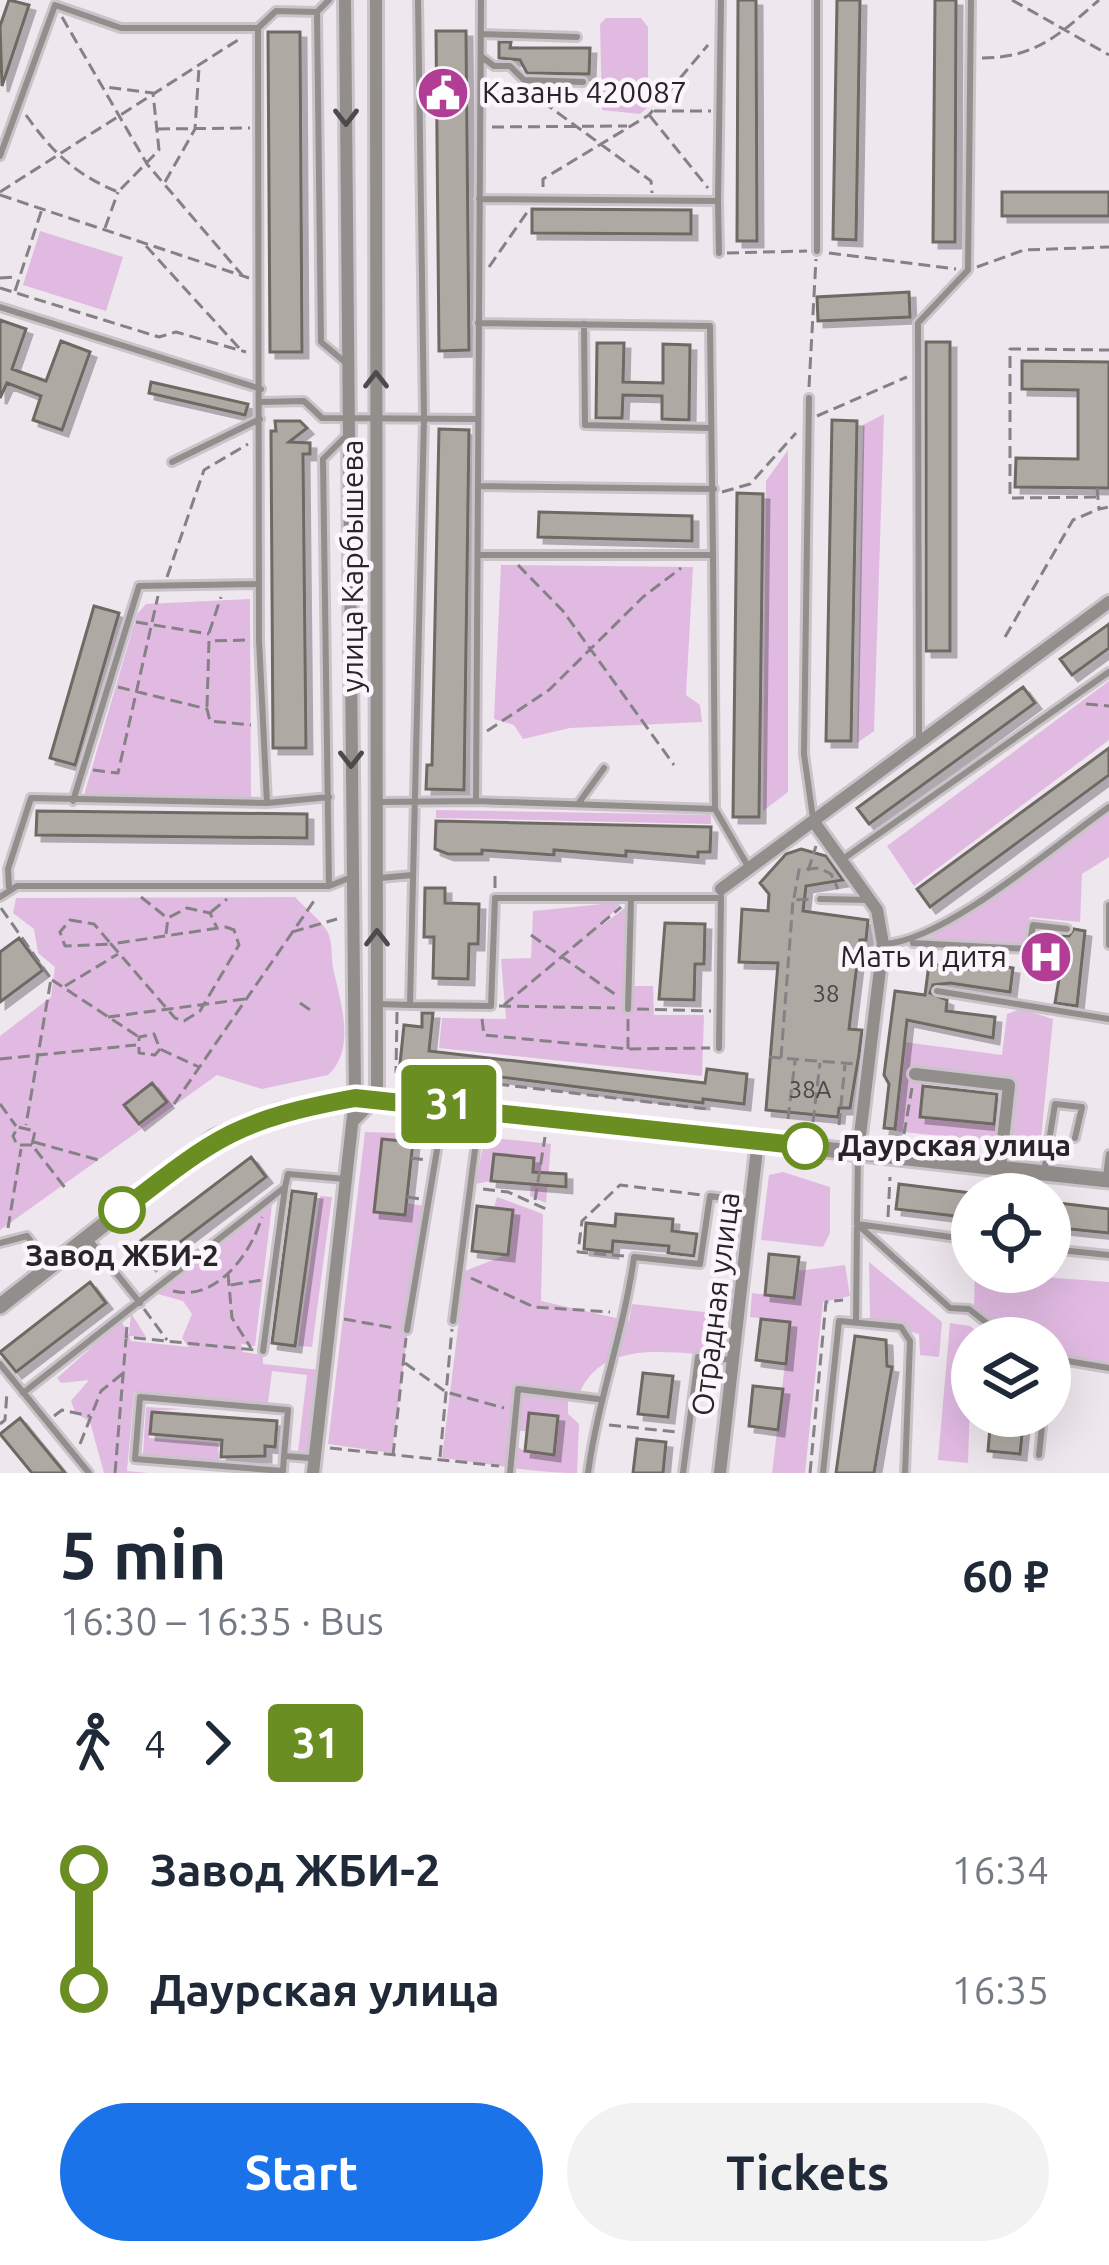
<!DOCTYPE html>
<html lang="en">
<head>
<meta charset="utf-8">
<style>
  :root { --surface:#fff; --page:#f2f2f3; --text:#1f2937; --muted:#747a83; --accent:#1a73e8 }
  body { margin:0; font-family:Ubuntu,sans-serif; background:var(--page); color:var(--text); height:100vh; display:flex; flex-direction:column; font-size:45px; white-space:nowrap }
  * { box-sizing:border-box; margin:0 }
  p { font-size:39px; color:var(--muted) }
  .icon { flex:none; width:66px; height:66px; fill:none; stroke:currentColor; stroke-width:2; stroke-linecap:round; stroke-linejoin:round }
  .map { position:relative; height:1473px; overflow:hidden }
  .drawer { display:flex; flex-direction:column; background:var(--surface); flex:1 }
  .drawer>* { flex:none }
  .badge { padding:0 24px; border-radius:9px; font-size:42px; line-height:78px }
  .controls { position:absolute; left:951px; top:1173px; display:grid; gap:24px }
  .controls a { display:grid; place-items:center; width:120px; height:120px; border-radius:50%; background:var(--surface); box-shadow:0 12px 48px #0002; font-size:60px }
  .map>.badge { position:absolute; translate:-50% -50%; box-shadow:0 0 0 6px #fff }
  .legs { display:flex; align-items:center; gap:18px; height:132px; padding:0 60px; font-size:39px }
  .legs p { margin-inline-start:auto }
  .headline { display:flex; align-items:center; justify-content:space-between; height:204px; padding:0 60px }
  h1 { font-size:66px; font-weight:600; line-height:90px }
  .action { display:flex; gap:24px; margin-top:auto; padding:24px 60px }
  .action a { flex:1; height:138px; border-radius:72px; background:var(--accent); color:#fff; font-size:48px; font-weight:600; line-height:138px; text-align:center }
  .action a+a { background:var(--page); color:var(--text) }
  ul { padding:0 60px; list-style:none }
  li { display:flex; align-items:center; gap:42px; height:120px; font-size:45px }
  li i { display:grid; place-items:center; width:18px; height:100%; margin:0 15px; background:currentColor }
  li i::after { content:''; width:30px; height:30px; margin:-15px; border:9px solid; border-radius:50%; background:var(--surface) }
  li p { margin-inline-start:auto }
  li:first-child i { background:linear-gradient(#0000 50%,currentColor 0) }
  li:last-child i { background:linear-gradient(currentColor 50%,#0000 0) }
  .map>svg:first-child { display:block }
  .green { fill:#e1bae2 }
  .building { fill:#afa9a3; stroke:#6e6963; stroke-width:3; filter:url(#shadow) }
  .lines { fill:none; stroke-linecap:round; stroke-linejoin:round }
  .service-casing { stroke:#cac4ca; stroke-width:12 }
  .minor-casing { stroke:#cac4ca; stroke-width:18 }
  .tertiary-casing { stroke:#cac4ca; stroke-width:21 }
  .path { stroke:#858185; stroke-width:3; stroke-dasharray:12 6; stroke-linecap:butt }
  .service { stroke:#928e8c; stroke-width:6 }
  .minor { stroke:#928e8c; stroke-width:12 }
  .tertiary { stroke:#928e8c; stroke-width:15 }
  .oneway { stroke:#4c4a4a }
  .line-1-casing { stroke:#fff; stroke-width:27 }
  .line-1 { stroke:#6b8e23; stroke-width:18 }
  .stop-1-dot { fill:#fff; stroke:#6b8e23; stroke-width:6 }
  .labels { text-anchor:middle; stroke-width:9; stroke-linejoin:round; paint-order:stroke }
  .number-label { font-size:24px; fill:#494646 }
  .poi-label { font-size:30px; fill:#272527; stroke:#fcf5fc; text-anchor:start }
  .street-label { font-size:30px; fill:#272527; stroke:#fcf5fc }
  .stop-label { font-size:30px; font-weight:bold; fill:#272527; stroke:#fcf5fc; text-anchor:start }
</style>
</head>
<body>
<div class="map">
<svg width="1109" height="1473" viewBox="0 0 1109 1473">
  <defs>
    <filter id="shadow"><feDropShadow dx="6" dy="6" stdDeviation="0" flood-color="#0004"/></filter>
  </defs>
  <rect width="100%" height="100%" fill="#eee7ee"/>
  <!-- green -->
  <path class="green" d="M606,18H641L648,27V107L640,114L602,110L600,24Z
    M40,231L123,257L106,311L23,285Z
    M884,414L874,731L857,743L863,425Z
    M788,450V792L763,811L766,481Z
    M501,565L693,567L686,695L700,705L702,722L570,728L523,739L514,725L494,719Z
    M250,599L251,797L84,795L137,614L146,604Z
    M1109,681V740L914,886L887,846Z
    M436,810L711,815V824L436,818Z
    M1109,814V857L1082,874L1080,922L1030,917L1024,945L928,938Z
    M295,897C305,908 320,919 327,931C333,941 331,957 333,968C340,1000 357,1049 328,1075L262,1089L217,1075L0,1230V1036L51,997L55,967L38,953L34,929L13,913L16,898Z
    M622,902L600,927L627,906L625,986H653L654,1015H704L702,1076L439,1048L442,1018L506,1019L501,959L531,958L533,911Z
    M1021,1009L1053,1019L1040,1148L1005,1144L1011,1084L911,1077L923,1084L920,1116L997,1125L995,1142L895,1131L904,1042L1002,1055L1007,1014Z
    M365,1132L399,1133L398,1140L382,1139L374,1211L404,1215L406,1203L424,1206L392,1453L328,1444Z
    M485,1137L551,1144L546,1203L530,1196L533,1158L494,1154L491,1181L475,1184Z
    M783,1172L830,1187V1233L823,1247L761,1240L769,1175Z
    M320,1196L332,1197L312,1347L298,1346Z
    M497,1197L543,1214L541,1301L629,1321L632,1304L713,1313L730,1330L728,1356C677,1355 605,1336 580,1392L517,1387L510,1443L525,1451L553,1454L558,1416L530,1413L527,1431H519L522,1394L568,1399V1414L579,1424L577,1473C530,1473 488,1463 442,1458L465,1271L508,1254L512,1210L494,1208Z
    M272,1205L255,1346L241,1344L243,1352L263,1355V1364L320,1370L310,1452L298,1451L307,1375L272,1371L268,1403L134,1393L127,1471L148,1473H104L90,1422L75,1412L71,1401L89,1380L61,1383L57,1378L121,1321L129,1334L131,1313L146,1337L129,1336L131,1341L189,1347L182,1338L192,1314L183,1301L158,1294Z
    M869,1262L942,1322L939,1357L920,1355L919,1334L870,1321Z
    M845,1265L850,1296L823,1302L805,1473H772L790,1322L750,1317L752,1293L794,1298L797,1271Z
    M975,1272H1011L1024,1283L1044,1277L1109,1282V1365L1052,1354L1041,1327L990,1321L974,1306Z
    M950,1323L970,1326L978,1333L972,1338L968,1463L938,1460Z
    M146,1407L183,1409L151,1411L149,1438L218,1443L219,1460L241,1465L143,1454Z"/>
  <!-- building -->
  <path class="building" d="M9,0L29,5L2,86L0,26Z
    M738,0H756L757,241H737Z
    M837,0H860L856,240L833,239Z
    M935,0H956L955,242H933Z
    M436,31H466L469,350L439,351Z
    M268,32H300L302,352H270Z
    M499,42H511L510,48H590L589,74L527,73L520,60L499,58Z
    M1002,192H1109V216H1002Z
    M532,209L691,210V234L532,233Z
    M909,292L910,317L818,321L817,297Z
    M0,320L26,329L12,369L46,381L61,341L90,352L62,430L33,420L41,396L7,383L0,398Z
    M926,342H950V651H926Z
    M597,343H624L623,382L663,383V344L690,345L689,420L662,419V396L623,395L622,418H596Z
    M1022,361L1109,362V488L1015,487L1016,458L1078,459V390L1022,389Z
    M151,382L248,404L245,415L149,393Z
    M832,420L857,421L851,741H826Z
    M275,421H300L307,428L289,442L310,443V454H303L306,748H273L271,431H276Z
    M439,429L469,430L464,790L426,789L427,765H432Z
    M737,493L763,494L759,817H733Z
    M539,512L692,516V541L538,537Z
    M94,606L119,613L75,765L50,758Z
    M1109,624V648L1072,675L1060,659Z
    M1023,687L1035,703L869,824L857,808Z
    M1109,748V775L930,907L917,889Z
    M37,811L307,814V838L36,835Z
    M436,821L711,827L710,852H698V857L626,851V856L554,850V855L482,850V854H448L435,849Z
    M801,849L826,856L843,880L806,886L803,911L868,920L866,940H860L849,1029L862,1030L859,1054L850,1108H839L838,1117L766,1110L778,963L739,962L742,909L768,911L769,894L760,883L786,854Z
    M425,888H445V903L479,904L478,944H469L468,979L433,978L434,937H424Z
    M665,923L705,924L704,964H695L694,1000L659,999Z
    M1074,929L1085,931L1077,1006L1055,1003L1061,967L1037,962L1042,935L1069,936Z
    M19,938L43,970L0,1002V952Z
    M970,961L1013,968L1010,992L950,983L933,985L930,993L947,1000L946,1011L995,1017L993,1038L907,1020L895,1129L884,1128L889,1084L884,1075L895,991L925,995L929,964L969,969Z
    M422,1013H433L429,1051L705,1083L707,1069L747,1074L744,1104L703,1099V1103L400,1064L404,1025L422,1027Z
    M152,1083L167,1102L139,1124L124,1105Z
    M923,1086L997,1094L994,1124L920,1117Z
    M382,1139L413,1142L405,1215L374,1212Z
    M494,1154L534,1158L533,1172L566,1174V1187L491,1181Z
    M251,1157L266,1177L150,1265L135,1245Z
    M899,1184L972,1193V1218L896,1209Z
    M292,1191L316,1194L295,1346L272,1343Z
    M1050,1202L1109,1209V1233L1050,1227Z
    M477,1206L513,1210L508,1255L472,1251Z
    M616,1214L673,1219L672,1231L697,1234L694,1256L668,1253L669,1246L613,1241L612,1252L584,1249L586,1223L615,1226Z
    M769,1254L799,1257L794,1298L765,1295Z
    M90,1282L106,1303L16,1372L0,1352Z
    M761,1319L790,1322L786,1364L756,1360Z
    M855,1336L886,1340L887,1366L892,1367L874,1473H836Z
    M643,1373L673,1376L668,1417L638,1414Z
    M753,1386L783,1389L778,1430L749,1426Z
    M152,1412L277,1421L275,1447L265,1446V1456L221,1457L222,1440L150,1434Z
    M529,1413L558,1416L554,1455L525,1451Z
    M991,1416H1024L1020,1454L988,1451Z
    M20,1418L32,1433L65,1473H32L0,1434Z
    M637,1439L666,1442L663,1473H633Z"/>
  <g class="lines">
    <!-- service casing -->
    <g class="service-casing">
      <path id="service" d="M317,12L321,342L346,363
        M258,28L259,640L267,803L329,797
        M481,34L577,37
        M482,57L494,66H510L524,80L583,82
        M0,156L55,5L121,28H258L276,11L317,12L329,0
        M479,199L718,201L721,0
        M718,201L719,253
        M817,251V0
        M0,307L261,389
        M478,323L710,326L713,555
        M584,324L585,425L709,428
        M809,398L804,754L813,818
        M261,402L304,401L322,418L478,419
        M172,462L260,419
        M478,486L714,489
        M919,738L918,323L968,270L971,0
        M73,801L139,586L259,584
        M476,801L715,809L713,555H478
        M377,802L476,801L481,0
        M578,804L604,768
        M715,809L749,868
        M843,859L1109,672
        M380,878L412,875
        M329,886L323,459L346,436
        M9,887L8,869L31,798L267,803
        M0,897L17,886H329L352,877
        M820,899L870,900
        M1109,905V945
        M913,943L1029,949L1033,925L1067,929
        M885,944C946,940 1055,845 1109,807
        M937,991L1109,1019
        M377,1004L410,1005L424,419L418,0
        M410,1005L491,1006L495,898H721
        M628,1009L631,899
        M719,1048L721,896
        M858,1152L857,1224L972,1240
        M1044,1172L1055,1104L1082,1107L1075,1138
        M1106,1176L1109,1154
        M857,1224L950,1308L969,1309L988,1324L1039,1330L1042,1338
        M89,1239L140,1303
        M0,1243L27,1236L47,1263
        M1050,1249L1109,1255
        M453,1321L480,1111
        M856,1322L857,1228
        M407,1330L444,1108
        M263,1351L285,1188
        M1050,1358L1109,1368
        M0,1364L89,1473
        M23,1393L285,1187L288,1174L345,1179
        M1039,1455L1043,1416
        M284,1456L288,1410L140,1397L135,1459L283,1471L284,1456L311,1458
        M510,1473L518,1389L598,1399
        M588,1473C598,1399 624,1331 634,1257L700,1264L710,1196L752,1202
        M683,1473L698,1357L733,1360
        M823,1473L839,1321L901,1327L910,1341L905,1473"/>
    </g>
    <!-- minor casing -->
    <g class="minor-casing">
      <path id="minor" d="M814,822L877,910L883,944L858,1152
        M721,889L1109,602
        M915,1074L1009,1085L1000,1168
        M353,1121L377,1097L376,0
        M313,1473L355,1098L345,0
        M720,1473L758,1140"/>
    </g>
    <!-- tertiary casing -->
    <g class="tertiary-casing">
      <path id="tertiary" d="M0,1306L214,1138L281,1111L355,1098L1109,1180"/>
    </g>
    <!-- path -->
    <path class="path" d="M1012,0L1109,55
      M62,17L147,164L242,275
      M982,58C1036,58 1060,34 1099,0
      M528,91L651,181L652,193
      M654,111H711
      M26,115C52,152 76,175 118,192L159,150L153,93L106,87
      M650,116L708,188
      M492,127L627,126
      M158,129L250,128
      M165,182L195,129L199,68
      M543,187V179L649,115L708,45
      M0,192L241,38
      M0,195L249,278
      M105,228L118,192
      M146,246L240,349
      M727,253L807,251
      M829,253L956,269
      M489,267L528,211
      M977,267L1024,250L1109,247
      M0,278L17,277
      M0,288L159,337L176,332L246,352
      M15,291L42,209
      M809,387L816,259
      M817,416L907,377
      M1097,488L1099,509L1109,507
      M722,492L750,484L796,433
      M1096,497L1010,498V349L1109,350
      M518,565L563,611L674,765
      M167,577L204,470L248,444
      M136,622L209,634
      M209,633L221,597
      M1005,637L1073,520L1099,509
      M118,687L207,709L210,721L251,725
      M1086,704L1109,706
      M207,707L209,641L248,640
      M487,731L549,690L643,597L681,568
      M93,770L118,773L158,596
      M808,871L816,846
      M495,876V890
      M141,897L166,917
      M794,898L799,870L819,868L831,874L838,889
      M1,908L51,979L26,1125
      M211,912L227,899
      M70,920L94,924L111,944L65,946L60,932Z
      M226,927L234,930L239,945L200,1011L184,1021L175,1018L111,944Z
      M292,932L337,919
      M166,934L168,918L187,908L210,913L217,928
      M531,935L616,995
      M858,964L867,956
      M52,980L139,1037
      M65,986L118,954
      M300,1003L313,1012
      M504,1005L621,907
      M499,1006L615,1008
      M637,1009L711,1011
      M397,1012L396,1072L707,1109
      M108,1017L245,999
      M482,1019L484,1035L628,1049L710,1048
      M160,1049L155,1055L139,1053V1037L154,1034L160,1049L199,1067
      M628,1049V1016
      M769,1057L855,1064
      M781,1058L793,900L812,899
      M0,1059L136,1045
      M0,1104L16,1126
      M174,1104L316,898
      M788,1119L795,1061
      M813,1122L820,1063
      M839,1125L845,1065
      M904,1134L912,1088
      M34,1142L102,1161
      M32,1145H17L13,1136L18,1127L35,1131L32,1145L66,1189
      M411,1158L427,1160
      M483,1189L508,1192L546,1209
      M407,1197L421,1199
      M535,1200L545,1137
      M888,1217L890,1177
      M8,1228L21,1149
      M624,1256L578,1252L582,1221L620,1185L702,1195
      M228,1274L232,1318L251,1348
      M471,1278L534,1307L610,1312
      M231,1285L262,1280
      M173,1291C217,1302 251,1253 262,1217
      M144,1309L167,1340
      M344,1319L394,1328
      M127,1327L126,1337L255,1350
      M405,1363L446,1392L504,1408
      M54,1416L62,1410L90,1416
      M0,1424L5,1420L7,1392
      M609,1425L677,1432
      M80,1444L101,1391L122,1374
      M330,1448L499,1466
      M393,1455L406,1338
      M440,1457L452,1329
      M115,1473L126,1339
      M810,1473L826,1302L843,1300"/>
    <!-- service -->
    <use href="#service" class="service"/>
    <!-- minor -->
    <use href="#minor" class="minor"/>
    <!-- tertiary -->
    <use href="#tertiary" class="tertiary"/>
  </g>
  <!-- one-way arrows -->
  <defs><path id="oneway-chevron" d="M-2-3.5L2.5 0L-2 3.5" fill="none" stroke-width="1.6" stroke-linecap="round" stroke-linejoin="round" transform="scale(3)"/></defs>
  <g class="oneway">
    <use href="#oneway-chevron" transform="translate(346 117) rotate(90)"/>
    <use href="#oneway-chevron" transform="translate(376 380) rotate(-90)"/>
    <use href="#oneway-chevron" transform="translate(351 759) rotate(90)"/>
    <use href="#oneway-chevron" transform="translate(377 938) rotate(-90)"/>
  </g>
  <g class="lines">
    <!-- line-1 casing -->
    <g class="line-1-casing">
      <path id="line-1" d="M122,1210C216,1137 236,1120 355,1098L805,1146"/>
    </g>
    <!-- line-1 -->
    <use href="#line-1" class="line-1"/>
  </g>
  <!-- icons -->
  <defs>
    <g id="civic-disc" transform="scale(2.7)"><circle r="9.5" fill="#b23d95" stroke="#fcf5fc"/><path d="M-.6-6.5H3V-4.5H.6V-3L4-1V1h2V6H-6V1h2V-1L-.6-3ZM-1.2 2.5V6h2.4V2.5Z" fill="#fff"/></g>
    <g id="hospital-disc" transform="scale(2.7)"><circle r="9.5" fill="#b23d95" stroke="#fcf5fc"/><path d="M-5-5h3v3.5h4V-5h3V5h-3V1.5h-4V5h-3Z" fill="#fff"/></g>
  </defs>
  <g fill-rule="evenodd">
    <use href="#civic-disc" x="443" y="93"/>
    <use href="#hospital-disc" x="1046" y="957"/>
  </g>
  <!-- markers -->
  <g class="stop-1-dot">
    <circle cx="805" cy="1146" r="21"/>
    <circle cx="122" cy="1210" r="21"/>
  </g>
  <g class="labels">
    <!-- number labels -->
    <g class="number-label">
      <text x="826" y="1002">38</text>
      <text x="810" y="1098">38А</text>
    </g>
    <!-- poi labels -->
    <g class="poi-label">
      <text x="482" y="103">Казань 420087</text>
      <text x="1007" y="967" text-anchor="end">Мать и дитя</text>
    </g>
    <!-- street labels -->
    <g class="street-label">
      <text transform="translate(353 566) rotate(-90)" y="10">улица Карбышева</text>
      <text transform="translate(716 1304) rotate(-83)" y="10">Отрадная улица</text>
    </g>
    <!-- stop labels -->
    <g class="stop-label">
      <text x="838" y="1156">Даурская улица</text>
      <text x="122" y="1266" text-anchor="middle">Завод ЖБИ-2</text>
    </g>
  </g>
</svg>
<div class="controls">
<a><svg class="icon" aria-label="locate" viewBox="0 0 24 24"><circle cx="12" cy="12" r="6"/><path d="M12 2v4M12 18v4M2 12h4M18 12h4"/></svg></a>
<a><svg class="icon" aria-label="layers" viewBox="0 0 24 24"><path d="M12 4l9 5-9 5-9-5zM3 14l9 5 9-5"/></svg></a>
</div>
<b class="badge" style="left:449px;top:1104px;background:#6b8e23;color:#fff">31</b>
</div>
<section class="drawer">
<div class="headline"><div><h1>5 min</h1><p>16:30 – 16:35 · Bus</p></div><b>60 ₽</b></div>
<div class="legs"><svg class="icon" aria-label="walk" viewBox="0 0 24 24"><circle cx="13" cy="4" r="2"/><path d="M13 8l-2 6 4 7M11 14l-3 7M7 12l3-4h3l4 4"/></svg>4<svg class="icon" aria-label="forward" viewBox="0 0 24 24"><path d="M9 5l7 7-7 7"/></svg><b class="badge" style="background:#6b8e23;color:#fff">31</b></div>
<ul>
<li><i style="color:#6b8e23"></i><b>Завод ЖБИ-2</b><p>16:34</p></li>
<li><i style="color:#6b8e23"></i><b>Даурская улица</b><p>16:35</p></li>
</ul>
<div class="action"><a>Start</a><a>Tickets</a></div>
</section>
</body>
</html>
